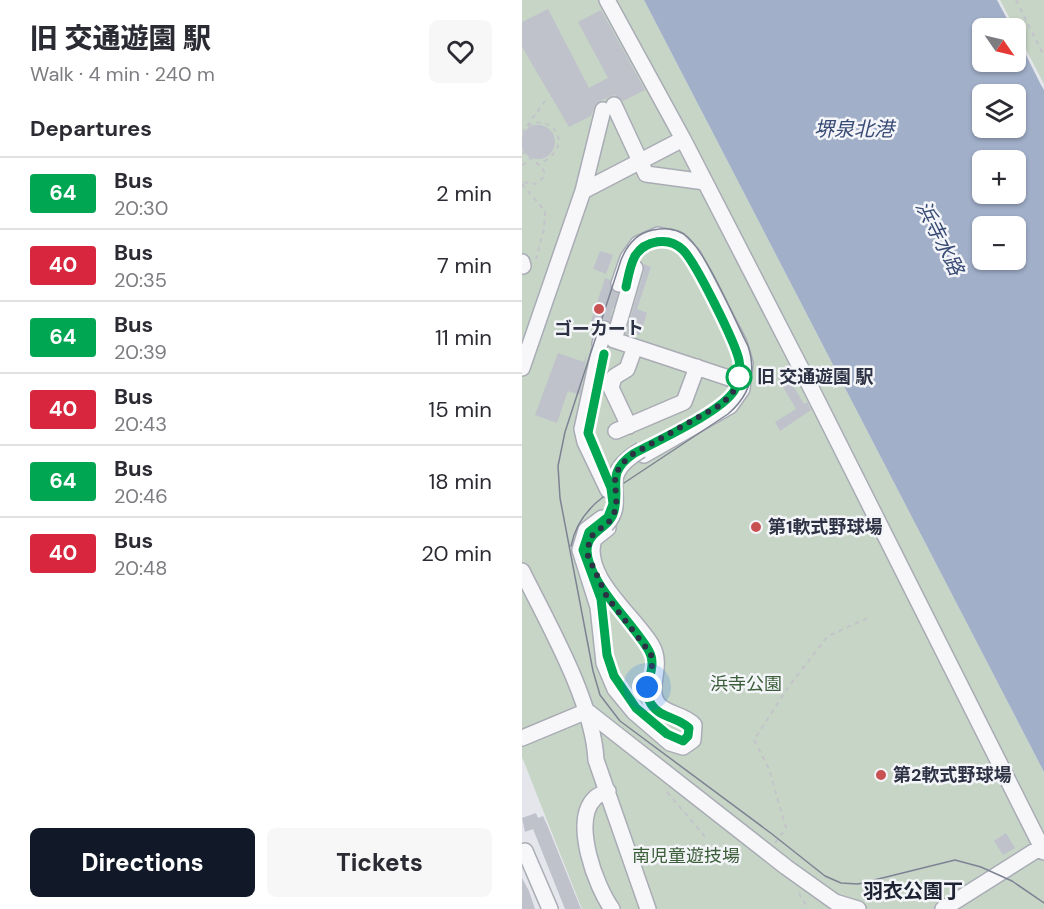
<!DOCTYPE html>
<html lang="en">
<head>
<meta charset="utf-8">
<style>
  :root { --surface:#fff; --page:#f7f7f7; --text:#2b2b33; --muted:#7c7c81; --line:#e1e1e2; --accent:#111827 }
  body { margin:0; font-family:"DM Sans","Noto Sans JP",sans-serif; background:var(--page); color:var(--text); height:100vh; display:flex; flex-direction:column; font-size:22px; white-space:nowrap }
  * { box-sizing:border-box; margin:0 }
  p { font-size:20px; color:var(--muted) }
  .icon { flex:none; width:33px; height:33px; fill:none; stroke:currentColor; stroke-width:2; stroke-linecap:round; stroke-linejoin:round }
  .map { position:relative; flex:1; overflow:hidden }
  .sheet { display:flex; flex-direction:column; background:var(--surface); width:522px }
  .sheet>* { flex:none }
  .badge { padding:0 12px; border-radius:4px; font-size:21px; line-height:39px }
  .needle { width:39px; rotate:124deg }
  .tools { position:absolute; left:450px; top:18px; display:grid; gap:12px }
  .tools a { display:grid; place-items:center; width:54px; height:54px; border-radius:9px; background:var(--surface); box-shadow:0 2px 4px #0004; font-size:30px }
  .you { position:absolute; width:30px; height:30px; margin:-15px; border:4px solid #fff; border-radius:50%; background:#1a73e8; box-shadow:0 0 0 9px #1a73e833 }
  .map>.badge { position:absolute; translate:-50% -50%; box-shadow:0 0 0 3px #fff }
  h2 { padding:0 30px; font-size:22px; line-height:54px }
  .round { display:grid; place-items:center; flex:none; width:63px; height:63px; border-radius:9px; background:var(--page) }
  .headline { display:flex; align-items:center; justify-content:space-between; height:102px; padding:0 30px }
  h1 { font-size:28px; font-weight:800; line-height:45px }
  .action { display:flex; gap:12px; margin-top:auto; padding:12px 30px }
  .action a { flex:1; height:69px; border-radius:9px; background:var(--accent); color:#fff; font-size:24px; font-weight:800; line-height:69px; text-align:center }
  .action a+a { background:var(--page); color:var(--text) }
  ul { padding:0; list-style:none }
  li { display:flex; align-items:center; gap:18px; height:72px; padding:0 30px; border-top:2px solid var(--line) }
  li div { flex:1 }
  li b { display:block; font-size:22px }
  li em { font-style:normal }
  li .badge { min-width:66px; font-weight:700; text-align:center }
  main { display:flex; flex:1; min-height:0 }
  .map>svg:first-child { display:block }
  .green { fill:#c7d5c6 }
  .water { fill:#a1afc9; fill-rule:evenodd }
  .building { fill:#bfc1cb }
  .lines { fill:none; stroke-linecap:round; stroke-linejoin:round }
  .minor-tunnel { stroke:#bfc2c9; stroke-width:15; stroke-dasharray:15 8; stroke-linecap:butt }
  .minor-casing { stroke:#a9acb5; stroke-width:18 }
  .path { stroke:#c2c4ca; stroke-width:2; stroke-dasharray:4.5 4.5; stroke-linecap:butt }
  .minor { stroke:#f7f7fa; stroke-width:15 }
  .tram { stroke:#7e8394; stroke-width:1.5 }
  .minor-bridge-casing { stroke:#a9acb5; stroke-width:18; stroke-linecap:butt }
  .minor-bridge { stroke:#f7f7fa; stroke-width:15 }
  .line-casing { stroke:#fff; stroke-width:14 }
  .line { stroke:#00a651; stroke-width:9 }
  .walk { stroke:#2c3143; stroke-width:6; stroke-dasharray:0 10.8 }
  .poi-dot { fill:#c95152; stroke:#f4f5f9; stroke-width:2 }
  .stop-dot { fill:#fff; stroke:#00a651; stroke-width:3 }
  .labels { text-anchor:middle; stroke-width:5; stroke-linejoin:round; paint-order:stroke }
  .poi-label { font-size:18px; font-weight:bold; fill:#2c3143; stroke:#f4f5f9; text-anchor:start }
  .stop-label { font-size:18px; font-weight:bold; fill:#2c3143; stroke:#f4f5f9; text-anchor:start }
  .park-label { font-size:18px; fill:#3c5e3a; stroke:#f4f5f9 }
  .water-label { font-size:20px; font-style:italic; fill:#384b75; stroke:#f4f5f9 }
  .neighbourhood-label { font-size:20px; font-weight:bold; fill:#1e2334; stroke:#f4f5f9 }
</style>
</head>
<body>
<main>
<section class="sheet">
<div class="headline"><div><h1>旧 交通遊園 駅</h1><p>Walk · 4 min · 240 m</p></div><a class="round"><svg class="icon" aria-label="heart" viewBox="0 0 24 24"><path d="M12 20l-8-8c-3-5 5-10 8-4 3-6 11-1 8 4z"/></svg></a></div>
<h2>Departures</h2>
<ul>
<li><span class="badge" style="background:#00a651;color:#fff">64</span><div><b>Bus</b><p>20:30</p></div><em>2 min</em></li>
<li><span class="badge" style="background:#d7263d;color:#fff">40</span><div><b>Bus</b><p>20:35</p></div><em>7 min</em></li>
<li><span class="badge" style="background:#00a651;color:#fff">64</span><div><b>Bus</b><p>20:39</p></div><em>11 min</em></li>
<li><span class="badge" style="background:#d7263d;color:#fff">40</span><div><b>Bus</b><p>20:43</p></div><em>15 min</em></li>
<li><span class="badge" style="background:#00a651;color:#fff">64</span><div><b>Bus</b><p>20:46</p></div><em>18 min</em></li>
<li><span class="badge" style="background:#d7263d;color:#fff">40</span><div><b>Bus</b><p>20:48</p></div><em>20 min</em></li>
</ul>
<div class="action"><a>Directions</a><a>Tickets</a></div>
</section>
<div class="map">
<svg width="522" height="909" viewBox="0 0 522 909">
  <rect width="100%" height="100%" fill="#e4e6eb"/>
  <!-- green -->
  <path class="green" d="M0,0H122L522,772V909H60L0,757Z
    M478,0H522V84Z"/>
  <!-- water -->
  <path class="water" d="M122,0H475L490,28H460V62H494V35L519,85L522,90V772ZM460,94H494V128H460ZM460,160H494V194H460ZM460,226H494V260H460Z"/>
  <!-- building -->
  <path class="building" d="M26,9L67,88L86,78L56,22L79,10L123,90L101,101L92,95L78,101L72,107L69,116L47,127L0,47V22Z
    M-1 142a17 17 0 1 1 34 0a17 17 0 1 1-34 0Z
    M78,251L91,255L84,274L71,269Z
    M122,264L129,267L115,309L125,313L118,335L107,331L106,334H104L122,271Z
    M83,278L88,280L89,290L95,293L87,321L79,320L73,326L68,324Z
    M65,352L58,395L46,391L35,423L13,415L36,353L62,362Z
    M262,370L282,404L285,402L289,410L258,431L253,422L274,409L254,375Z
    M14,813L16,818L21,816L26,827L59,909H43L11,829L3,832L0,818Z
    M484,833L493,848L481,855L472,841Z
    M0,878L7,891L13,909H0Z"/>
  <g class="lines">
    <!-- minor-tunnel -->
    <path class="minor-tunnel" d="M82,329L97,284"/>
    <!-- minor casing -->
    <g class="minor-casing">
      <path id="minor" d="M85,0L161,139L286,382L522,852
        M92,105L124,174L183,182
        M61,191L81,110
        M0,262L1,266
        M113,268L92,340L210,379
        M97,284L106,258L116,244L136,235L155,239L171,255L217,343L223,363L220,389L208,406L122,455
        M78,344L82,329
        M77,352L60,429L63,442L86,490
        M0,368L61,191L161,139
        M107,426L89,388L92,377L105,369L113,347
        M94,431L162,402L175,367
        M80,518L64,530L58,550L76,607L82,663L93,689L112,712L148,743L161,747L171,740L172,725C162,714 145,715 136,704C124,688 142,667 130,646C114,617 59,577 72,539L86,528
        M0,571C26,624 71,701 74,760L126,909
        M65,711L264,867L313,902L336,909
        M0,738L65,711
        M86,791C82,793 76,795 73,798C49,821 74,887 90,909
        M0,852L3,851L28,909
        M421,909L519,847"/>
    </g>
    <!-- path -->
    <path class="path" d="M494,0L522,56
      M5,126L23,101
      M0,133C19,104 60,142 19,163
      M0,151C8,162 36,169 14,184L0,182
      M0,165L8,160
      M0,184L23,211L22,229L14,259
      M145,792L186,840
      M253,843L264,828L247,769L232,740L267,686L306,636L346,618
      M277,893L286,909"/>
    <!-- minor -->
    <use href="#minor" class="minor"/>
    <!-- tram -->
    <path class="tram" d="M102,483L206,414C227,396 235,373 226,346C213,321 183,248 162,234C151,228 143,228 131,230C115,233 105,245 99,260L43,432L36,466L38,498L71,671L78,695L98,721L250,834
      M49,546C53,526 64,510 81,497
      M250,834L303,876L319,883L336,884L433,860L459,867L490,881L522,903"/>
    <!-- minor-bridge casing -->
    <g class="minor-bridge-casing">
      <path id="minor-bridge" d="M84,525C109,497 70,479 119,450"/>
    </g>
    <!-- minor-bridge -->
    <use href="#minor-bridge" class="minor-bridge"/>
  </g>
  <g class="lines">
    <!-- line casing -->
    <g class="line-casing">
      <path id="line" d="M82,354L66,433L89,488L91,504L86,517L67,532L61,550L79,599L85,655L92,676L114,708L145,734L161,741L166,736L167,728C156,717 138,718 129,704C118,687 137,669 127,651C112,624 66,583 65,551C65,530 88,529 92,511C99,485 83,474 111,454C135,441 199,412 212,391C217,382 219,371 217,360C213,342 174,263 161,250C147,236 123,240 113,256C108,265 106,278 104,287"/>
    </g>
    <!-- line -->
    <use href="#line" class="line"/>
    <!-- walk -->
    <path class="walk" d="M125,687L130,667L129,654L85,597L66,556L67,540C73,529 86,527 91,516C102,490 79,478 111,454L200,404L211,392L217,377"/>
  </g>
  <!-- markers -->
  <g class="poi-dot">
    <circle cx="77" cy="309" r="6"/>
    <circle cx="234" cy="527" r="6"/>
    <circle cx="359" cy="775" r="6"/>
  </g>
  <circle class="stop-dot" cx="217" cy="377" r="12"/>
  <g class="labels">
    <!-- poi labels -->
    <g class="poi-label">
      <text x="77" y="335" text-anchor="middle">ゴーカート</text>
      <text x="246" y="533">第1軟式野球場</text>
      <text x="371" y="781">第2軟式野球場</text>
    </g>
    <!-- stop labels -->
    <g class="stop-label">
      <text x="235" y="383">旧 交通遊園 駅</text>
    </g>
    <!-- park labels -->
    <g class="park-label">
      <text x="224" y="690">浜寺公園</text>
      <text x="164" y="862">南児童遊技場</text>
    </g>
    <!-- water labels -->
    <g class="water-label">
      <text x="332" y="136">堺泉北港</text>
      <text transform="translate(418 238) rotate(63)" y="7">浜寺水路</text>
    </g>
    <!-- neighbourhood labels -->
    <g class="neighbourhood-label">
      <text x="391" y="898">羽衣公園丁</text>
    </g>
  </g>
</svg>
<div class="tools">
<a><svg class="needle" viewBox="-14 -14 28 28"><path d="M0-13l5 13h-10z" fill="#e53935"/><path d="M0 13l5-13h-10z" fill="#7c7c81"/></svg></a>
<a><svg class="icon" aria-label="layers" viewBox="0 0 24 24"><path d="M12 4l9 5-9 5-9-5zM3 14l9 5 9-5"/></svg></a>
<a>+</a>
<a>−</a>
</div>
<div class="you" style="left:125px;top:687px"></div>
</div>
</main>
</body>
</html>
